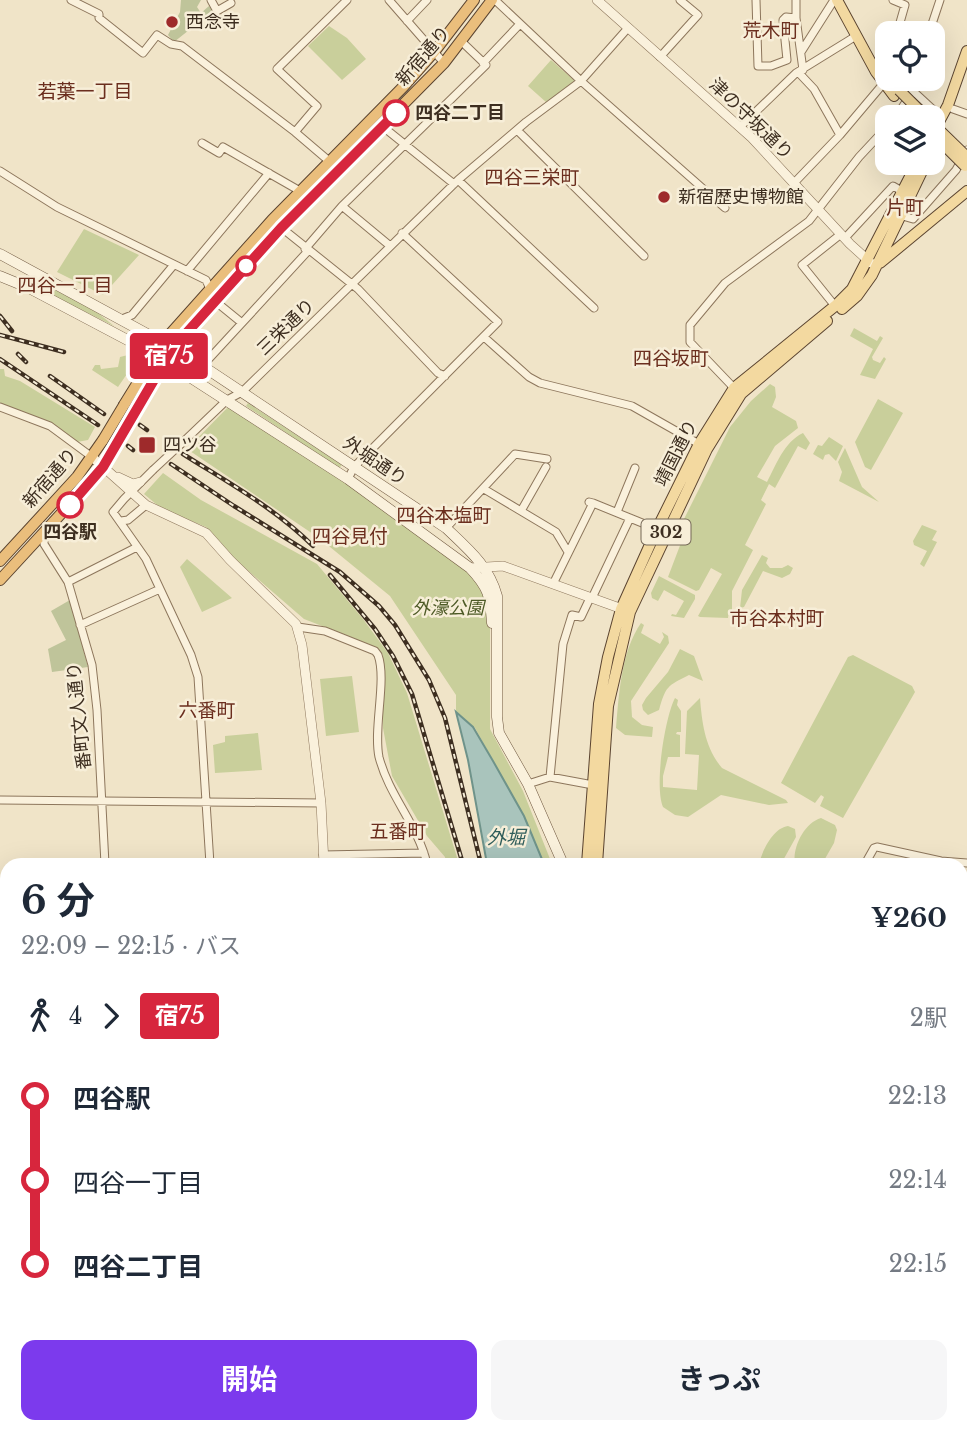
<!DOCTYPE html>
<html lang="ja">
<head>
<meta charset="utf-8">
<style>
  :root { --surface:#fff; --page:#f6f6f7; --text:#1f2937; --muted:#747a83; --accent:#7c3aed }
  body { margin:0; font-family:"Libre Baskerville","Noto Sans JP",serif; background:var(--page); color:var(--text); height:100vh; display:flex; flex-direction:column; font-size:26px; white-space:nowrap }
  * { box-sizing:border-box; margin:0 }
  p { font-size:23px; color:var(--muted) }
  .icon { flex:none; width:38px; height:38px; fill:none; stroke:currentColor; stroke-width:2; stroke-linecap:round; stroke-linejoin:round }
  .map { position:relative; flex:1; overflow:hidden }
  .sheet { position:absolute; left:0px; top:858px; width:968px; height:576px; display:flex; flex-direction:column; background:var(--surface); border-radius:21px 21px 0 0; box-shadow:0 7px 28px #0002 }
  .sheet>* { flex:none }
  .badge { padding:0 14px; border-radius:5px; font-size:24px; line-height:46px }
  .buttons { position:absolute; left:875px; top:21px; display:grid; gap:14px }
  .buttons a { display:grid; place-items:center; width:70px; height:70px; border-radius:14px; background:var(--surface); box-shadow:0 7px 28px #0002; font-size:35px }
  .map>.badge { position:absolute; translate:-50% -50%; box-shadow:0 0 0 4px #fff }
  .legs { display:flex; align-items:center; gap:10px; height:77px; padding:0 21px; font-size:23px }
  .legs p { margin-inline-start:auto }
  .head { display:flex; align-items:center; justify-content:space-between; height:119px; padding:0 21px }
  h1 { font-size:38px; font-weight:700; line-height:52px }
  .cta { display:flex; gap:14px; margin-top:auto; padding:14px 21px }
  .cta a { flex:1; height:80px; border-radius:14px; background:var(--accent); color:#fff; font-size:28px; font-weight:700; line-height:80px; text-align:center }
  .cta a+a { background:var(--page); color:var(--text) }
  ul { padding:0 21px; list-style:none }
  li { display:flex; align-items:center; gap:24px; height:84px; font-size:26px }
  li i { display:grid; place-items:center; width:10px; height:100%; margin:0 9px; background:currentColor }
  li i::after { content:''; width:18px; height:18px; margin:-9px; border:5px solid; border-radius:50%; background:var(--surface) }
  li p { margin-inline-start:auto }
  li:first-child i { background:linear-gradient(#0000 50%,currentColor 0) }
  li:last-child i { background:linear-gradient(currentColor 50%,#0000 0) }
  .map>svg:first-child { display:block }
  .green { fill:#c9cf9b }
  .cemetery { fill:#bfc49a }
  .water { fill:#a9c4bc; stroke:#6f938a; stroke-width:2 }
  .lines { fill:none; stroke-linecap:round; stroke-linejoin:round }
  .minor-casing { stroke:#8d765c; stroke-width:9 }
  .tertiary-casing { stroke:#8d765c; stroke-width:10 }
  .secondary-casing { stroke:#6f573f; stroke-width:11 }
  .primary-casing { stroke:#5b4430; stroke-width:12 }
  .trunk-casing { stroke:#5b4430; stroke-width:12 }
  .minor { stroke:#faf1dc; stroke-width:7 }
  .tertiary { stroke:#faf1dc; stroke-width:9 }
  .secondary { stroke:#faf1dc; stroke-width:10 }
  .primary { stroke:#f3d9a0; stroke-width:10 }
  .trunk { stroke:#eabe7c; stroke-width:10 }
  .rail-casing { stroke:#3d2e20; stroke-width:4.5 }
  .rail { stroke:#f7eed8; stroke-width:2; stroke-dasharray:5; stroke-linecap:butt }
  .minor-bridge-casing { stroke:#8d765c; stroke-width:9; stroke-linecap:butt }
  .primary-bridge-casing { stroke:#5b4430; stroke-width:12; stroke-linecap:butt }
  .trunk-bridge-casing { stroke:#5b4430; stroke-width:12; stroke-linecap:butt }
  .minor-bridge { stroke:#faf1dc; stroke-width:7 }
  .primary-bridge { stroke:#f3d9a0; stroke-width:10 }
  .trunk-bridge { stroke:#eabe7c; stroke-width:10 }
  .line-1-casing { stroke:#fff; stroke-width:16 }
  .line-1 { stroke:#d7263d; stroke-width:10 }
  .poi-dot { fill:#9e2a2b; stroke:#f7eed8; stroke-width:2.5 }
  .stop-1-dot { fill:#fff; stroke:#d7263d; stroke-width:3.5 }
  .labels { text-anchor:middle; stroke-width:5; stroke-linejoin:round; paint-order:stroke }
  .shield { fill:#f7eed8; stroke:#756857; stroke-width:2 }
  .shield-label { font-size:16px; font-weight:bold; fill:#3d2e20 }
  .poi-label { font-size:18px; fill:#3d2e20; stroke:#f7eed8; text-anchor:start }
  .street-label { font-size:18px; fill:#3d2e20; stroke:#f7eed8 }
  .stop-label { font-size:18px; font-weight:bold; fill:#3d2e20; stroke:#f7eed8; text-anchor:start }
  .park-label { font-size:18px; font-style:italic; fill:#4d5a26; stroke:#f7eed8 }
  .neighbourhood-label { font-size:19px; fill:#6b2e1e; stroke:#f7eed8 }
  .water-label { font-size:19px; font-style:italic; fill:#2f5d5a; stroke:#f7eed8 }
</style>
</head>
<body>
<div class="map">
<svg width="967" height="1433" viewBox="0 0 967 1433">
  <rect width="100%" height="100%" fill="#f0e4c8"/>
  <!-- green -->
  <path class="green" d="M329,26L347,38L366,59L342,80L308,46Z
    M551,60L576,82L547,103L528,86Z
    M84,229L139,255L103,295L57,272Z
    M30,278L92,308L114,326L27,283Z
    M854,328L877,341L880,336L883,338L872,357L873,360L880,363L884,357L886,359L875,379L860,375L873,349L850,336Z
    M128,355L131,368L118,387L92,370L95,365H100L101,369L118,367L120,357Z
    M0,369H4L5,376L20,381L95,427L88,440L77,442L52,423L0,403Z
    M770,384L775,387L776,397L772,407L796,421L798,428L775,446L757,477L767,482C776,465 784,442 803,433L810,443L806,450L798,446L775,488L769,484L761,500L766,504L745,545L753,550L732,591V610H729L728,618L700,617L698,616L722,574L711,568L699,590L696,591L668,577L684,535V519L730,427L751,401Z
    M878,399L903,413L871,470L865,467L855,442Z
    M248,403L342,465L339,468L246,406Z
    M231,404L348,479L480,579L490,597V729L523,791L552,864H544L524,816L475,728L456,712V695L390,596L319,538L187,449Z
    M829,437L843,446L836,461L829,454L825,455L823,460L813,454L818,445L822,446Z
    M845,448L862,487L879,502L839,481L842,472L838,462Z
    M163,473L201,500L317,564L363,619L388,653L407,693L459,864H446L445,857L427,836L392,776L383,728V655L378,650L353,638L304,619L237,561L206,527L162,509L144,494Z
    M922,525L937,531L932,540L937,542L924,567L920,564L927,551L914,545L913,541Z
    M762,555L768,558L766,563L770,568H782L788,565L793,568L790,574L782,578L763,571L744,607L740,608L742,590Z
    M187,559L232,598L202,612L180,567Z
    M659,576L695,595V599L684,618L671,616L672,614L676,615L684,601L664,590L658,601L652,598L651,593Z
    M641,623L644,625L641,633L660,644L664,637L662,632L668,636L669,643L631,701L632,717L642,725L653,727L652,737L625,735L616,728C619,694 621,652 641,623Z
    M680,649L694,656L703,681L689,675C667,686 666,686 659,710L648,715L643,710L642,705L646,698L668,672Z
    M853,655L912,686L915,692L843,818L820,806L824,797L821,795L815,803L781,783L848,657Z
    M352,676L359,732L326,736L320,679Z
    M675,698L678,700L677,705L681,711V732H677L676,734L680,735V757H668L663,776V787L697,790L699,755L685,754L687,711L700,698C702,723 705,748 722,768L786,800L788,803L769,805L721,795L688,817L675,815L663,807C654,786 665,717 675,698Z
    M258,733L262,770L215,773L213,745L225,742V736Z
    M821,818L835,825L837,830L834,843L822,864H795C792,848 804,823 821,818Z
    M788,826L795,829L796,837L781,864H759C762,851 773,828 788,826Z"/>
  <!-- cemetery -->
  <path class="cemetery" d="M181,0H201L197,7L201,13L209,6L213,11L174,42L168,35L180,12Z
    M70,600L88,667L52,672L48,649L66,640L51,611Z"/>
  <!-- water -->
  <path class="water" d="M456,712L473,727L493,761L524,816L544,864H487L468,760Z"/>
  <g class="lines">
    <!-- minor casing -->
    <g class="minor-casing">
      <path id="minor" d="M71,0L99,14V18L143,53L157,35L171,44L182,46L295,132
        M211,0L217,11L231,3
        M389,0L444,63
        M495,0L581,81L725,208
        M756,0L758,66H771L787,60L783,20L786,17L796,18
        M796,0V18L803,70
        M893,0L905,5L897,33
        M407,21L427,0
        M929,33L940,0
        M801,52L834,0
        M660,57L698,15L680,0
        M483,63L519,25
        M882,70L887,66
        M913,91L939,115L943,113
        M953,109L967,114
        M896,117L913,91L917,79
        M382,126L454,184
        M740,127L796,73L856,36
        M517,130L644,256
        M840,135L883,84
        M202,143L219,153L223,147L300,191
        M329,161L295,132L317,106L277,69L347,0
        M0,171L57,207L206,280L210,289
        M458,180L594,308
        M794,183L840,135L814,89L798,72
        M342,206L389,245
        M899,215L913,219L956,170L967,150
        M278,225L358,289L438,373L445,376
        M845,238L893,186L900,190V194
        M305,249L342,206L486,65L461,41
        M187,271L269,173
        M215,301L242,323L308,251
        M835,306L802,265L841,234
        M122,319L132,315L172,267V264
        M484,337L529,377L540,383L632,406L699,444
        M199,364L206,362L242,323
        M734,388L690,342V325L725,283L809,221L859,157L887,127
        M0,407L50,426L92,457
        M181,444L227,400L242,392L458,180L526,122L581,81L628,28
        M153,470L124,499L113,512L146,559L191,655L198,677L210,864
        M348,479L354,467L498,322L402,233
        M484,489L556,532L568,552
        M593,503L657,529
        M521,511L546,467
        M617,512L635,468
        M121,521L128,520L146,505
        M446,528L515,454L547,459
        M44,533V544L68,582L92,665L97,710L105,864
        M68,582L137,547
        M553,584L593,503L589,502
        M592,598L630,518
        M80,625L160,589
        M298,627L325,631L375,651L378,655C387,680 373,728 379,757C389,796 418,825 427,864
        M550,777L563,644L572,615L581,617L590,598
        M528,784L550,777L593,785
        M0,800L321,803
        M323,855L424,853
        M865,864L874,848L877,847L941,861L967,863
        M0,1017L7,1069
        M0,1075H7
        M967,1077H964L967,1087
        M0,1216L7,1215
        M961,1253L967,1251
        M0,1287H7
        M961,1300L967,1297
        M961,1313L967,1330
        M961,1347L967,1345
        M393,1426V1433
        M421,1426V1433
        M683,1426L688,1433
        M885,1426L891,1433
        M80,1433V1426
        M134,1433V1426
        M587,1433V1426"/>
    </g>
    <!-- tertiary casing -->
    <g class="tertiary-casing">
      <path id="tertiary" d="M597,0L752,138L850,244L871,263
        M92,457L146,505L206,533L230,560L296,624L302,645L321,803L324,864
        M118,477L133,484L140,482
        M470,568L503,566L625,610
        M0,922H7
        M961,941L967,913
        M961,1184L967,1182
        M0,1396L7,1402
        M38,1426L47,1433
        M242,1426V1433
        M357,1426V1433
        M27,1433V1426
        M766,1433L774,1426"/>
    </g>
    <!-- secondary casing -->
    <g class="secondary-casing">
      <path id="secondary" d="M0,254L186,355L446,528C468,549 489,566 497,596V717L499,733L528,784L563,864
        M0,276L29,288L154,354L348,479L470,568C489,588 490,596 492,623
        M836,1426L842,1433
        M847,1426L853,1433"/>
    </g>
    <!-- primary casing -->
    <g class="primary-casing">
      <path id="primary" d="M837,0L876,72L894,96
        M933,133L948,105L967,51
        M880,263L967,191
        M842,309L857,296L872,275L926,163
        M587,864L599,704L608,657L621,609L657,529L699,444L734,388L835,306L852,289L917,163
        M597,864L608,706L630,612L707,449L741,394L827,321
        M465,1426V1433
        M473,1433V1426"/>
    </g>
    <!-- trunk casing -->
    <g class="trunk-casing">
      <path id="trunk" d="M124,405L163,342L272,220L404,86L434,52L474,0
        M135,412L158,373L182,338L281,228L444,63L492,0
        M0,561L77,477L103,440
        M0,580L93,479L118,443"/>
    </g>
    <!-- minor -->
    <use href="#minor" class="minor"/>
    <!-- tertiary -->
    <use href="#tertiary" class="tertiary"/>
    <!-- secondary -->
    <use href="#secondary" class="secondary"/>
    <!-- primary -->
    <use href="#primary" class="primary"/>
    <!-- trunk -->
    <use href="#trunk" class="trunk"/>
    <!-- rail casing -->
    <g class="rail-casing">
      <path id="rail" d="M0,316L12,331
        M0,335L64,352
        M18,354L26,362
        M0,359L98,425
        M50,376L104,414
        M140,425L147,430
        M166,443L169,445
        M128,446L133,450
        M183,454C227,482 275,508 313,546
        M171,464L234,506L340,572L379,606L395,625L429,680L445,718L481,864
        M330,575L375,629L393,656L412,694L463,864
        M722,1426L727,1433
        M736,1426L742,1433"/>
    </g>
    <!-- rail -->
    <use href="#rail" class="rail"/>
    <!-- minor-bridge casing -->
    <g class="minor-bridge-casing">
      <path id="minor-bridge" d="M153,470L181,444"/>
    </g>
    <!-- primary-bridge casing -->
    <g class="primary-bridge-casing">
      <path id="primary-bridge" d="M899,90L926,117
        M933,124L967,157
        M933,134L965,166"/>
    </g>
    <!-- trunk-bridge casing -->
    <g class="trunk-bridge-casing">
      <path id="trunk-bridge" d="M103,440L124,405
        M118,443L135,412"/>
    </g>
    <!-- minor-bridge -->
    <use href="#minor-bridge" class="minor-bridge"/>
    <!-- primary-bridge -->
    <use href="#primary-bridge" class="primary-bridge"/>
    <!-- trunk-bridge -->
    <use href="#trunk-bridge" class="trunk-bridge"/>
  </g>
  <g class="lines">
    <!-- line-1 casing -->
    <g class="line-1-casing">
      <path id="line-1" d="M70,505L103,467L158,373L182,338L281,228L396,113"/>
    </g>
    <!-- line-1 -->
    <use href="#line-1" class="line-1"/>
  </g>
  <!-- markers -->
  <g class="poi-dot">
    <circle cx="172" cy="22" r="7"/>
    <circle cx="664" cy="197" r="7"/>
    <rect x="138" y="436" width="18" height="18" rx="3.5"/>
  </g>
  <g class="stop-1-dot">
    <circle cx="396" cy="113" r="12"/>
    <circle cx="246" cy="266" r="9"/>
    <circle cx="70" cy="505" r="12"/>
  </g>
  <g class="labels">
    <!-- shield labels -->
    <rect class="shield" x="641.5" y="519.5" width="49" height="25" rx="5"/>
    <g class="shield-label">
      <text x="666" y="538">302</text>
    </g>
    <!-- poi labels -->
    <g class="poi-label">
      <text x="186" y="28">西念寺</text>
      <text x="678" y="203">新宿歴史博物館</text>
      <text x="163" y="451">四ツ谷</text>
    </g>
    <!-- street labels -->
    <g class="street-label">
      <text transform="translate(423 56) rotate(-49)" y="6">新宿通り</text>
      <text transform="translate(751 119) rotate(44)" y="6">津の守坂通り</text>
      <text transform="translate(286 327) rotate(-44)" y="6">三栄通り</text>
      <text transform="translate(676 453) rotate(-63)" y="6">靖国通り</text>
      <text transform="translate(375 461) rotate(34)" y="6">外堀通り</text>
      <text transform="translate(50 478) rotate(-49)" y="6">新宿通り</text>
      <text transform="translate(79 716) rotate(-96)" y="6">番町文人通り</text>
    </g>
    <!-- stop labels -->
    <g class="stop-label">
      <text x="415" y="119">四谷二丁目</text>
      <text x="70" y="538" text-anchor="middle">四谷駅</text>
    </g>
    <!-- park labels -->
    <g class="park-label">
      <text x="448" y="614">外濠公園</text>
    </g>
    <!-- neighbourhood labels -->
    <g class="neighbourhood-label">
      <text x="771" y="37">荒木町</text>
      <text x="85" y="98">若葉一丁目</text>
      <text x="532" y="184">四谷三栄町</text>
      <text x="905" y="214">片町</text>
      <text x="65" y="292">四谷一丁目</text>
      <text x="671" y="365">四谷坂町</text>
      <text x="444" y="522">四谷本塩町</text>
      <text x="350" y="543">四谷見付</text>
      <text x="777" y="625">市谷本村町</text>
      <text x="207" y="717">六番町</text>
      <text x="398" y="838">五番町</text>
    </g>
    <!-- water labels -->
    <g class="water-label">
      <text x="506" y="844">外堀</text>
    </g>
  </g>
</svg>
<div class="buttons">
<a><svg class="icon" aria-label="locate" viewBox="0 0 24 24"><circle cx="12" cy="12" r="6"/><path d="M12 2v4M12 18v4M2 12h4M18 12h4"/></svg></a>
<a><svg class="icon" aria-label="layers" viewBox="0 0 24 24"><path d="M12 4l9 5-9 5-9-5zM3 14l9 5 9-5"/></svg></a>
</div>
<b class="badge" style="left:169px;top:356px;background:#d7263d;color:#fff">宿75</b>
<section class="sheet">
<div class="head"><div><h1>6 分</h1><p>22:09 – 22:15 · バス</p></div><b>¥260</b></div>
<div class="legs"><svg class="icon" aria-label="walk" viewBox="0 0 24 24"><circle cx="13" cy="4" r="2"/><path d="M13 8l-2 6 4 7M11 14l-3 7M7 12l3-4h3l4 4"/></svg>4<svg class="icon" aria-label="forward" viewBox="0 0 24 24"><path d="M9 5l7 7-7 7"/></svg><b class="badge" style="background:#d7263d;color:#fff">宿75</b><p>2駅</p></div>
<ul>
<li><i style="color:#d7263d"></i><b>四谷駅</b><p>22:13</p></li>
<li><i style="color:#d7263d"></i><span>四谷一丁目</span><p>22:14</p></li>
<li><i style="color:#d7263d"></i><b>四谷二丁目</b><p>22:15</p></li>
</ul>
<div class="cta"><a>開始</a><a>きっぷ</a></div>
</section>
</div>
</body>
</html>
